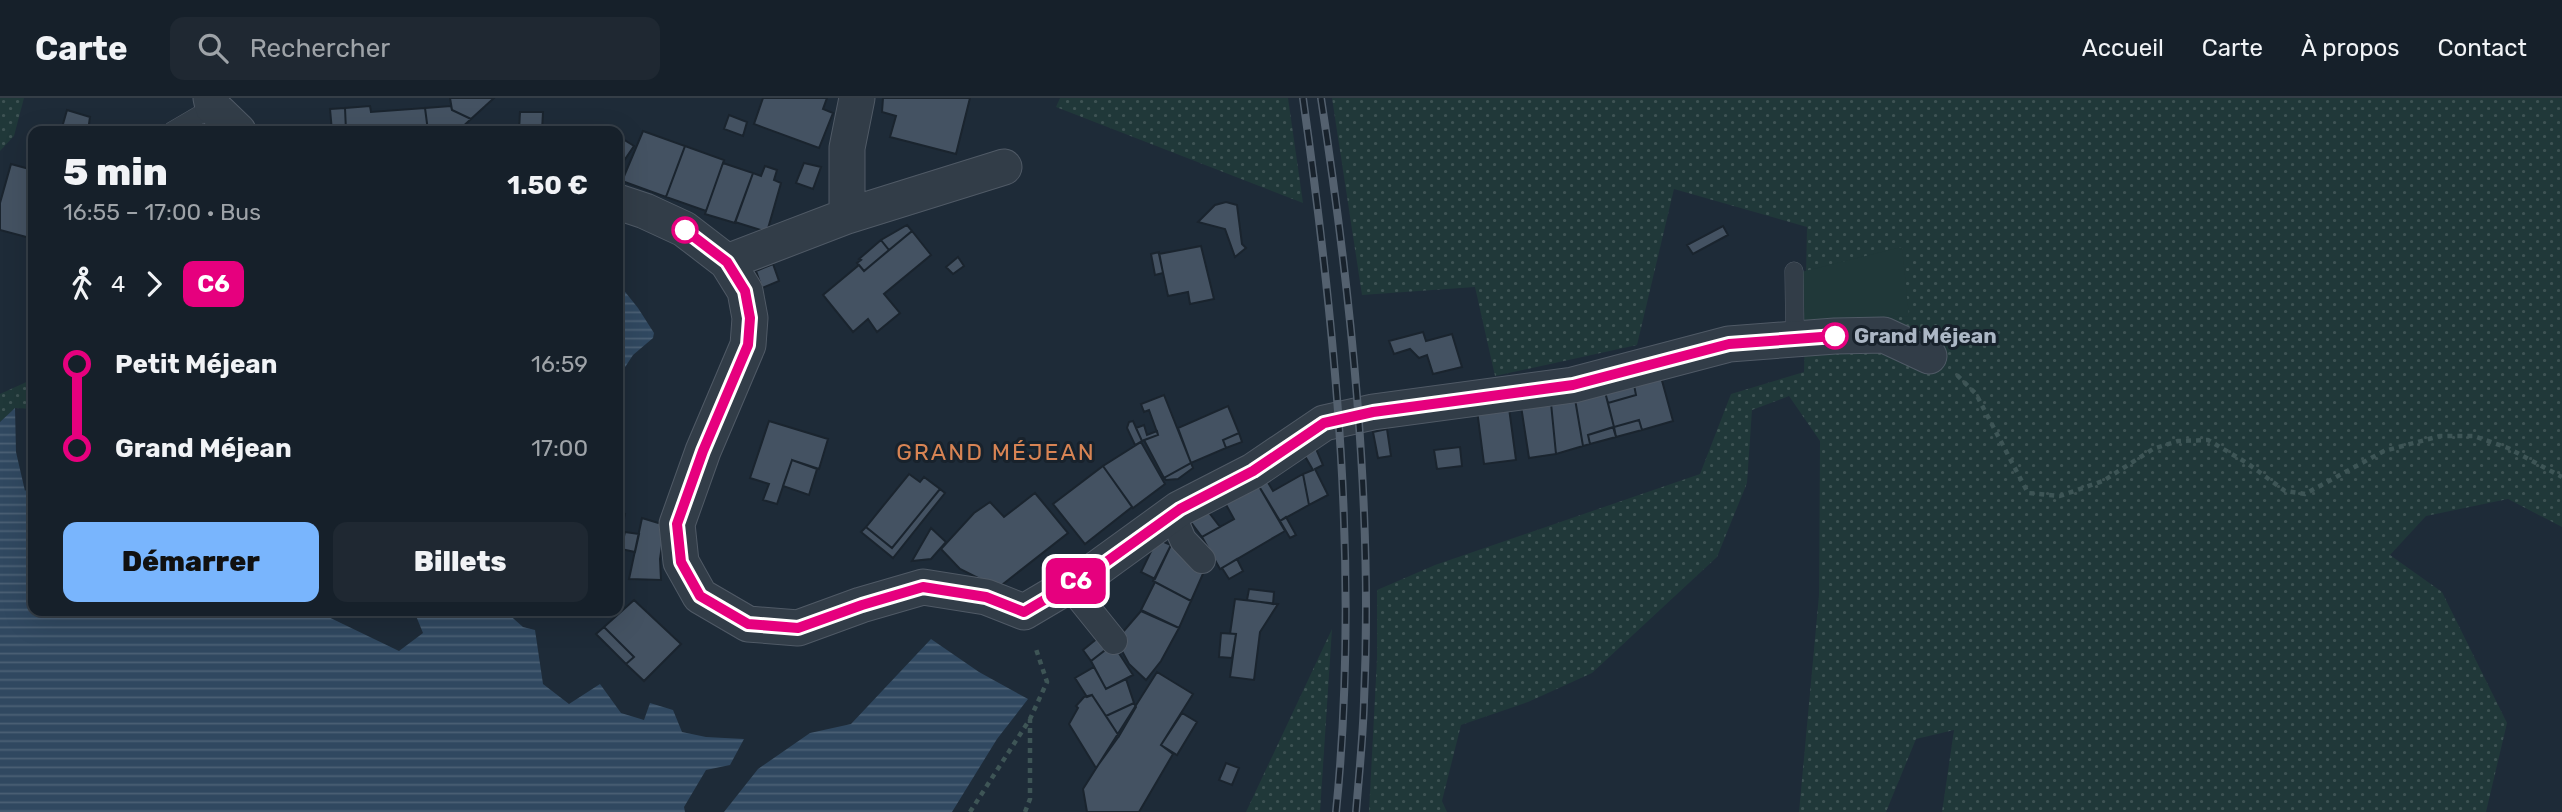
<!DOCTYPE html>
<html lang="fr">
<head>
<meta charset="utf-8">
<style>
  :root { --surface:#16202a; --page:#1f2832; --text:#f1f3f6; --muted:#9ea3a8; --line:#353e47; --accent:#79b5fd }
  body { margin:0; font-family:Rubik,sans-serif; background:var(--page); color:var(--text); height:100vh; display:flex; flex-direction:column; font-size:26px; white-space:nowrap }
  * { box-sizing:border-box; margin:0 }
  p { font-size:23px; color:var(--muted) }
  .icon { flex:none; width:38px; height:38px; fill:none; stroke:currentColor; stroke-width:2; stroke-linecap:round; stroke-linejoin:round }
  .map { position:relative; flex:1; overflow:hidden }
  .panel { position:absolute; left:28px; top:28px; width:595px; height:490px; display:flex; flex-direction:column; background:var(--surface); border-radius:14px; box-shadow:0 7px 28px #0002,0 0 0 2px var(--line) }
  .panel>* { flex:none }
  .badge { padding:0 14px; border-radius:10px; font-size:24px; line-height:46px }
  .map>.badge { position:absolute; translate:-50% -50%; box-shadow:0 0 0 4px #fff }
  .legs { display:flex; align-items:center; gap:10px; height:77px; padding:0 35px; font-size:23px }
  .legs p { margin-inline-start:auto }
  .headline { display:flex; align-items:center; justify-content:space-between; height:119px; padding:0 35px }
  h1 { font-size:38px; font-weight:800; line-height:52px }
  .primary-button { display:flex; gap:14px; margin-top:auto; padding:14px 35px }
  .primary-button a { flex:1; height:80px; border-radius:14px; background:var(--accent); color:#111; font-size:28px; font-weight:800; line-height:80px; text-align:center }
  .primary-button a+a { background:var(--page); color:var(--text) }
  ul { padding:0 35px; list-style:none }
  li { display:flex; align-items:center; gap:24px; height:84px; font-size:26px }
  li i { display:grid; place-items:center; width:10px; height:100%; margin:0 9px; background:currentColor }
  li i::after { content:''; width:18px; height:18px; margin:-9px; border:5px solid; border-radius:50%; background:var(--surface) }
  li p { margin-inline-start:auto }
  li:first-child i { background:linear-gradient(#0000 50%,currentColor 0) }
  li:last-child i { background:linear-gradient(currentColor 50%,#0000 0) }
  header { display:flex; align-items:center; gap:42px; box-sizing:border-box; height:98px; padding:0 35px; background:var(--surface); border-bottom:2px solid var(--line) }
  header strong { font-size:33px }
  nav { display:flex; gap:38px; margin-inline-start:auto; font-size:24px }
  .search { width:490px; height:63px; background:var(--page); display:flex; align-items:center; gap:18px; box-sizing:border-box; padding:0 24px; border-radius:14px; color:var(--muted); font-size:26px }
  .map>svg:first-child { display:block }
  .grass { fill:url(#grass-dots) }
  .green { fill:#203839 }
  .water { fill:url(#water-rules) }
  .building { fill:#445262; stroke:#1a242e; stroke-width:2 }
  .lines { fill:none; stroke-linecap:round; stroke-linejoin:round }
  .service-casing { stroke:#505a66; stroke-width:19 }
  .pedestrian-casing { stroke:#505a66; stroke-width:28 }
  .minor-casing { stroke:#505a66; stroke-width:37 }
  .path { stroke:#3e5556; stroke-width:4.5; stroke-dasharray:5 5; stroke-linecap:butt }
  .service { stroke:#323d48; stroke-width:18 }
  .pedestrian { stroke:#323d48; stroke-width:26 }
  .minor { stroke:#323d48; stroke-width:35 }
  .rail-casing { stroke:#54616f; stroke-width:8 }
  .rail { stroke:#18222c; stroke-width:5; stroke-dasharray:16; stroke-linecap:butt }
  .line-1-casing { stroke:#fff; stroke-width:16 }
  .line-1 { stroke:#e6007e; stroke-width:10 }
  .stop-1-dot { fill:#fff; stroke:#e6007e; stroke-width:3.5 }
  .labels { text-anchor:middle; stroke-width:6; stroke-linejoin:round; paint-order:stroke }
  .stop-label { font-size:21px; font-weight:bold; fill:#acb7c5; stroke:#18222c; text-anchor:start }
  .neighbourhood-label { font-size:23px; letter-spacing:2px; fill:#d88454; stroke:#18222c }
</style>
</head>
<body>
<header>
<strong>Carte</strong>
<div class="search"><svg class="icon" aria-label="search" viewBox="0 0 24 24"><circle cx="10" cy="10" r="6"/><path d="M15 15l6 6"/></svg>Rechercher</div>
<nav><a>Accueil</a><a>Carte</a><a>À propos</a><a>Contact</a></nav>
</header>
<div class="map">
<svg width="2562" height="714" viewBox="0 0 2562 714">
  <defs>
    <pattern id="grass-dots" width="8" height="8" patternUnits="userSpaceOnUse" patternTransform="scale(1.75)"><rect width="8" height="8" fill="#203839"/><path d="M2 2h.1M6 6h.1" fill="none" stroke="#3e5354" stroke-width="1.8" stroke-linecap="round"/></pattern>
    <pattern id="water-rules" width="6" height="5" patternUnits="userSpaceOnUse" patternTransform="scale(1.75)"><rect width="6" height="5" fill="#304860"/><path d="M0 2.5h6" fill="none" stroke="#4b6075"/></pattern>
  </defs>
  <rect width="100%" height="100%" fill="#1e2b38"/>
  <!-- grass -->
  <path class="grass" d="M0,0H24L14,38L0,53Z
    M1060,0H1288L1303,105L1056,9Z
    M1332,0H2562V429L2508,401L2426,418L2390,457L2442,494L2507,625L2486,714H1942L1954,632L1916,641L1886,714H1799L1819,497L1820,343L1789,298L1752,312L1747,385L1717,459L1592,575L1528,604L1461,627L1442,703L1447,714H1369L1377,561V492L1435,467L1700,376L1731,296L1804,274L1807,129L1674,91L1637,247L1495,278L1475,189L1362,197Z
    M33,281V311L15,310L0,324V296Z
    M1332,531L1320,714H1246Z"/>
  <!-- green -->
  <path class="green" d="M1902,149L1909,218L1801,223V174Z"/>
  <!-- water -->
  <path class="water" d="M618,185L638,210L654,235L653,240L633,257L618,280Z
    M15,310L16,354L25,393L33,384V513H316L399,553L423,535L414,513H505L523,529L535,532L543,586L569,606L600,586L621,615L644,622L650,605L673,612L682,634L706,639L744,641L730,667L706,672L684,709L685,714H0V324Z
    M931,541L979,574L1028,601L997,641L952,714H724L758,671L810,635L851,626Z"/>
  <!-- building -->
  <path class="building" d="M450,0H494L471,21L452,12Z
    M763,0H827L823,11L833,15L819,50L754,26Z
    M883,0H970L956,56L890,39L896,18L882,14Z
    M370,8L371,14L425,10L428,33H346L345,10Z
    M451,8L452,12L471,21L458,33H428L425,10Z
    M345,10L346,33H332L330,11Z
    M67,12L90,19L88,33H61Z
    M520,14H543L542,33H519Z
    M729,17L747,24L743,38L724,31Z
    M643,33L685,48L666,99L622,83Z
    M618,38L634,48L619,70L618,69Z
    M685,48L724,62L706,113L666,99Z
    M723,65L753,75L735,125L705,116Z
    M804,65L821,69L813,91L796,85Z
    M11,66L33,72V126L30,140L0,132V105Z
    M765,68L777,72L774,82L781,85L767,134L735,124L753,75L761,78Z
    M1226,104L1237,107L1242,146L1246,150L1235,159L1225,131L1198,124L1215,107Z
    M907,127L912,133L889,152L881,142Z
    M1723,128L1728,137L1693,156L1687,147Z
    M912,133L931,157L884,196L900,215L877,234L868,221L853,234L823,197L859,167L864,173Z
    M881,142L889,152L864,173L857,165L861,162L859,161Z
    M1201,148L1214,201L1190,206L1188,194L1168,198L1159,156Z
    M1159,154L1163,175L1155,177L1151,156Z
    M958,159L964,168L953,176L946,169Z
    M773,166L779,183L762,190L756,173Z
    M1423,234L1426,243L1452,236L1462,269L1433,276L1427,257L1419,260L1410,251L1394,256L1389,243Z
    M1661,279L1673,323L1642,332L1639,322L1614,329L1608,305L1636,297L1634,287Z
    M1634,287L1636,297L1608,305L1605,294Z
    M1605,294L1614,329L1588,337L1590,346L1583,348L1575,301Z
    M1164,297L1191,365L1164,380L1144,342L1158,337L1149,312L1144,314L1141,306Z
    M1575,301L1583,348L1556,356L1551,305Z
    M1551,305L1556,356L1529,360L1521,308Z
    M1228,308L1239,335L1223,342L1226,350L1191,365L1178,330Z
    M1509,310L1516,362L1484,366L1477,312Z
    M1639,322L1642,332L1616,339L1614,329Z
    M769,323L828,341L819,371L792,362L777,406L763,402L769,386L750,380Z
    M1133,323L1142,343L1135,347L1127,330L1129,324Z
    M1144,327L1147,337L1157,333L1158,337L1142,343L1136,330Z
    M1613,329L1616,339L1590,346L1588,337Z
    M1387,331L1391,358L1378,360L1373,334Z
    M1239,335L1242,344L1226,350L1223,342Z
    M1141,344L1165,386L1133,410L1103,368Z
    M1314,346L1323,367L1315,371L1328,397L1309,407L1303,376L1313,372L1302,353Z
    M1460,349L1462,368L1437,371L1434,352Z
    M792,362L817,371L809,397L783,388Z
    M1191,365L1193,370L1178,381L1166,382L1164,380Z
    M1103,368L1132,409L1085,446L1053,406Z
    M909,376L920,384L924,379L940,391L892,450L866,429Z
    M1303,376L1309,407L1280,423L1257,385L1266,381L1273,393Z
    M1257,385L1285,433L1220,471L1202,439L1234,421L1224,403Z
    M940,391L945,395L893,460L861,434L866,429L892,450Z
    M1035,395L1068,435L998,490L960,471L941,451L974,415L990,404L1004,419Z
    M1207,412L1220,429L1202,439L1190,423Z
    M618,414L625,416L618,449Z
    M1286,419L1296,437L1290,440L1280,423Z
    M642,420L665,427L660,461L661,482L629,481Z
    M931,430L946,444L931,461L912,463Z
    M625,434L639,436L635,454L621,451Z
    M1157,441L1171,447L1155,481L1141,474Z
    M1171,447L1206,469L1191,503L1153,483Z
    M1237,461L1243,473L1229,481L1222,470Z
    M1155,484L1191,503L1179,530L1141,512Z
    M1249,491L1274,494L1273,506L1247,502Z
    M1235,501L1278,506L1260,534L1254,582L1230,579L1236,536H1230Z
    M634,502L681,546L644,583L626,566L634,559L604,529Z
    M1141,513L1179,530L1161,563L1146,582L1129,566L1116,542Z
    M604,529L634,559L626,566L596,536Z
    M1104,535L1113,546L1091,563L1083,552Z
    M1221,535L1236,536L1232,560L1219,559Z
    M1113,546L1133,577L1106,591L1091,563Z
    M1094,569L1106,591L1126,581L1134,605L1106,618L1092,597L1087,599L1075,580Z
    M1157,574L1193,596L1161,647L1173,656L1139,714H1087L1083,691Z
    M1092,597L1119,638L1096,670L1069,626L1078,610L1076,608L1084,599Z
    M1134,605L1136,609L1119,638L1106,618Z
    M1182,615L1197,624L1177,657L1161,647Z
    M1226,665L1239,670L1232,687L1219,682Z"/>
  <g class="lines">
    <!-- service casing -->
    <g class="service-casing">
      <path id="service" d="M172,33L213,9
        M1794,173L1795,241"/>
    </g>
    <!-- pedestrian casing -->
    <g class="pedestrian-casing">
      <path id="pedestrian" d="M1172,416L1183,442L1202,462
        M1069,487L1114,543"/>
    </g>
    <!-- minor casing -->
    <g class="minor-casing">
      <path id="minor" d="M211,0L213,9L238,33
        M618,104L645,113L684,131L727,164L745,193L750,220L748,247L703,353L677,426L681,464L700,498L748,526L798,530L861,507L923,489L986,499L1024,514L1095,472L1179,411L1253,373L1324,325L1373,314L1573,287L1729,246L1835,238L1884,237L1929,258
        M847,118V50L857,0
        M727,164L847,118L1004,69"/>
    </g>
    <!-- path -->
    <path class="path" d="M1957,277L1976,296L2028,395L2060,398L2103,383L2153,351L2178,343L2208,342L2247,365L2285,393L2305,396L2384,353L2440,338H2474L2508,350L2562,379
      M970,714L1030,621L1047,584L1035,548
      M1025,714L1030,701V621"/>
    <!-- service -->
    <use href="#service" class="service"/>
    <!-- pedestrian -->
    <use href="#pedestrian" class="pedestrian"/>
    <!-- minor -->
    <use href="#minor" class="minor"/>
    <!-- rail casing -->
    <g class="rail-casing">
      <path id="rail" d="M1303,0C1336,235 1360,477 1336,714
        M1321,0C1351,196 1373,405 1364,603C1363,640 1359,677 1356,714"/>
    </g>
    <!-- rail -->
    <use href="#rail" class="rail"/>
  </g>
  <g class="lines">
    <!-- line-1 casing -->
    <g class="line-1-casing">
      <path id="line-1" d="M685,132L727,164L745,193L750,220L748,247L703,353L677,426L681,464L700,498L748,526L798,530L862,507L923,489L986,499L1024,514L1095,472L1180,411L1253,373L1324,325L1373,314L1573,287L1729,246L1835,238"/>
    </g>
    <!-- line-1 -->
    <use href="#line-1" class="line-1"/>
  </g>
  <!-- markers -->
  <g class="stop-1-dot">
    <circle cx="685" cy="132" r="12"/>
    <circle cx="1835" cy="238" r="12"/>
  </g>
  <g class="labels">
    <!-- stop labels -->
    <g class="stop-label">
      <text x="1854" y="245">Grand Méjean</text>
    </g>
    <!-- neighbourhood labels -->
    <g class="neighbourhood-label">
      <text x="996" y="362">GRAND MÉJEAN</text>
    </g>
  </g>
</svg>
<b class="badge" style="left:1076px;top:483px;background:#e6007e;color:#fff">C6</b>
<section class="panel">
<div class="headline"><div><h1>5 min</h1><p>16:55 – 17:00 · Bus</p></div><b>1.50 €</b></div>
<div class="legs"><svg class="icon" aria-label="walk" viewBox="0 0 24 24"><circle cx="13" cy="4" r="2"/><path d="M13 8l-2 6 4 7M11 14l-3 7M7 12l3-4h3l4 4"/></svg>4<svg class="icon" aria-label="forward" viewBox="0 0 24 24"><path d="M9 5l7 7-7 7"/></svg><b class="badge" style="background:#e6007e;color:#fff">C6</b></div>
<ul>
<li><i style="color:#e6007e"></i><b>Petit Méjean</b><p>16:59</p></li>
<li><i style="color:#e6007e"></i><b>Grand Méjean</b><p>17:00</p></li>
</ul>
<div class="primary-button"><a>Démarrer</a><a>Billets</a></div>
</section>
</div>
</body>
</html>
